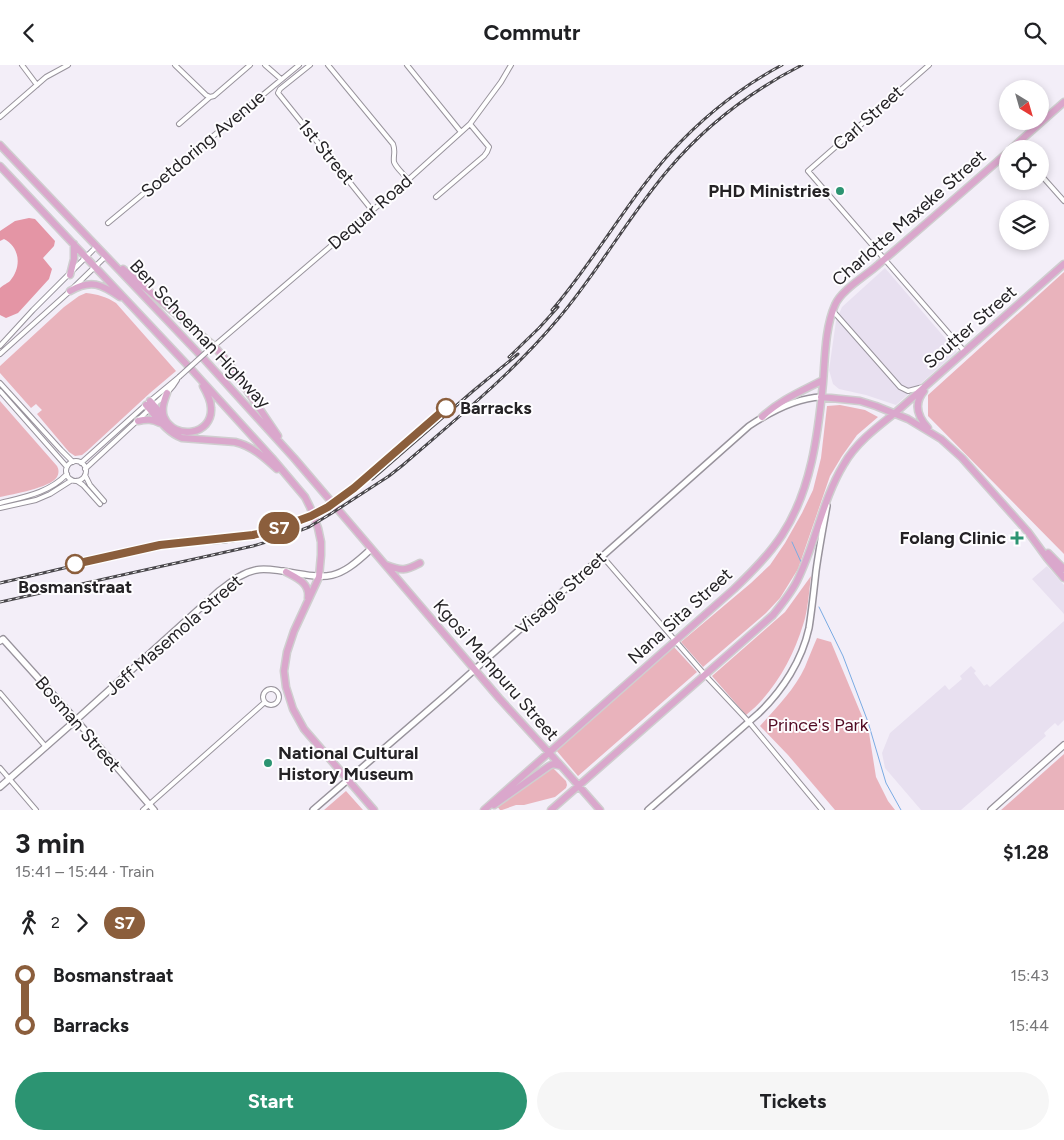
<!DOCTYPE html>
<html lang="en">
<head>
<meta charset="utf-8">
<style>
  :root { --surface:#fff; --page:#f6f6f6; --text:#202124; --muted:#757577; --accent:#2c9472 }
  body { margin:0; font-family:Figtree,sans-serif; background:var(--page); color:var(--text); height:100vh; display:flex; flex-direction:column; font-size:19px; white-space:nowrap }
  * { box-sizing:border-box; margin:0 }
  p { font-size:16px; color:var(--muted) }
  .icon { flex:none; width:28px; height:28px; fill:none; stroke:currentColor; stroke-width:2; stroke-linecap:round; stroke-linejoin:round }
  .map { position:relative; height:745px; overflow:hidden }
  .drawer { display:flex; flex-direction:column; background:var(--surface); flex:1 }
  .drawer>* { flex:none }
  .badge { padding:0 10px; border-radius:16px; font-size:18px; line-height:32px }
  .needle { width:32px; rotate:143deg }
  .buttons { position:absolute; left:999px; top:15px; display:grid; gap:10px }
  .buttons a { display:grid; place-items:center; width:50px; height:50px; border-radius:50%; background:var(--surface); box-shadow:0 2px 8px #0003; font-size:25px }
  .map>.badge { position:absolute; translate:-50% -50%; box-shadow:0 0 0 2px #fff }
  .legs { display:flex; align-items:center; gap:8px; height:55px; padding:0 15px; font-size:16px }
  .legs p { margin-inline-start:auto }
  .overview { display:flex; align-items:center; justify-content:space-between; height:85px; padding:0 15px }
  h1 { font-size:28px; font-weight:700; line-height:38px }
  .action { display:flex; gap:10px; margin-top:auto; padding:10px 15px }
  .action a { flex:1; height:58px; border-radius:30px; background:var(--accent); color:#fff; font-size:20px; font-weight:700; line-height:58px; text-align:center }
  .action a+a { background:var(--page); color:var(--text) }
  ul { padding:0 15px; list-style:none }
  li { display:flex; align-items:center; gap:18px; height:50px; font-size:19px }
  li i { display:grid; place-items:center; width:8px; height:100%; margin:0 6px; background:currentColor }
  li i::after { content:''; width:12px; height:12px; margin:-6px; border:4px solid; border-radius:50%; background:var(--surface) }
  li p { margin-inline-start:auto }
  li:first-child i { background:linear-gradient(#0000 50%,currentColor 0) }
  li:last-child i { background:linear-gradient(currentColor 50%,#0000 0) }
  header { display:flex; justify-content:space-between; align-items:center; height:65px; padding:0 15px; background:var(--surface); font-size:22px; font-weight:700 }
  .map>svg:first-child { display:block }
  .built { fill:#e8e0f0 }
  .green { fill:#e9b3bc }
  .forest { fill:#e495a5 }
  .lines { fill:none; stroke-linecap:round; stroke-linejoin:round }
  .stream { stroke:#7aabe3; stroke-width:1 }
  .minor-casing { stroke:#98939c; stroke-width:6 }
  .tertiary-casing { stroke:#98939c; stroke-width:8 }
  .secondary-casing { stroke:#98939c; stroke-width:8 }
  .primary-casing { stroke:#cfcecf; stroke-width:9 }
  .minor { stroke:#fff; stroke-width:4 }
  .tertiary { stroke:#fff; stroke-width:5 }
  .secondary { stroke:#fff; stroke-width:5.5 }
  .primary { stroke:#daa7cc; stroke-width:6 }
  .rail-casing { stroke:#49474b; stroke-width:3 }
  .rail { stroke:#fefdff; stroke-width:1; stroke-dasharray:4; stroke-linecap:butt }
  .minor-bridge-casing { stroke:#98939c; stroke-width:6; stroke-linecap:butt }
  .minor-bridge { stroke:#fff; stroke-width:4 }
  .line-1-casing { stroke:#fff; stroke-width:11 }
  .line-1 { stroke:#8b5e3c; stroke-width:8 }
  .poi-dot { fill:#2c9472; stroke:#fefdff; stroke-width:2 }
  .stop-1-dot { fill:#fff; stroke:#8b5e3c; stroke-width:2.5 }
  .labels { text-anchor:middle; stroke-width:4; stroke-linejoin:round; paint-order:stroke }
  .street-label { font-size:18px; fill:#242225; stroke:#fefdff }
  .poi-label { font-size:18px; font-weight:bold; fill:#242225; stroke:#fefdff; text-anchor:end }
  .stop-label { font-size:18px; font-weight:bold; fill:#242225; stroke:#fefdff; text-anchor:start }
  .park-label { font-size:18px; fill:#520b23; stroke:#fefdff }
</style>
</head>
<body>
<header><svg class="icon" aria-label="back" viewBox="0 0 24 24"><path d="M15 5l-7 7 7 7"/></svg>Commutr<svg class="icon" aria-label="search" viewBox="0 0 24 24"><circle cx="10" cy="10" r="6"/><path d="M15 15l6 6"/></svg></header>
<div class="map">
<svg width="1064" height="745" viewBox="0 0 1064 745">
  <rect width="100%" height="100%" fill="#f3eef8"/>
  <!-- built -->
  <path class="built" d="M885,203L957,287L896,340L866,330L839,324L833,319L829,305L836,256L842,242Z
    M1047,501L1064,520V549L1032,514Z
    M1064,556V655L1058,661L1055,658L1044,668L1046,671L961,745H921L885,703L882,688L890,668L945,620L949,625L962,614L960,611L971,601L976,606L974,608L984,621L987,619L990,622Z"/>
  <!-- green -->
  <path class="green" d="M1064,207V489L928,351V330Z
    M86,228C97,229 107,232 116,238L176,306L150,328L87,386L82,390L75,391L69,387L37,349L42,345L36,339L31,343L0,308V301L64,242L79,231Z
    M0,336L57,401C59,405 59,408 57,412C50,423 13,429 0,432Z
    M840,340L865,345L878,352L857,370L842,391L830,411L798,504L780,533L766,548L703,602L681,577L751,518L770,500L785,478L802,448L813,425L821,393L827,341Z
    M811,511C809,526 808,546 803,560C793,593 773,629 746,650L712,611L785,547Z
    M817,573L831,577L869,668L876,712L888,736L895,745H835L788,690L760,661C776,643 795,624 805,602C809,592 813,582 817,573Z
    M674,582L697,607L578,711L556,685Z
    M1064,689V745H1001Z
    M553,703L566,716L567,720L566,723L555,732L524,740H516L502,745H500L497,741Z
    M346,726L363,745H324Z"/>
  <!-- forest -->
  <path class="forest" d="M29,153L35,154L55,176L54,181L43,193L52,204L49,214L18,248L6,253L0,250V223C3,220 8,218 10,216C22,202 20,182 4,174L0,176V166L15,156Z"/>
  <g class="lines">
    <!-- stream -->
    <path class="stream" d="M792,477L801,497
      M819,542L843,591L868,657L886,718L901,745"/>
    <!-- minor casing -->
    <g class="minor-casing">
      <path id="minor" d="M22,0L37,20
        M175,0L206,30L210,32L214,31L250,0
        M265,0L281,14
        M310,0L280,24L278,28L372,145
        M328,0L393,79C396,87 393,90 394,97C396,103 404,109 408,115
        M407,0L461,67
        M929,0L808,106L965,287
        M0,52L46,12L68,0
        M179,59L210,32
        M1040,109L1064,136
        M436,132L484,91L487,87L489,82L470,59
        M108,158L299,0
        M833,246L900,322L908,326L923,322
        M0,281L33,245L97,181
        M214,281L408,115L470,59L501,17L511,0
        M0,289L70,226L106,191
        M0,318L61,385L73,397
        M0,326L67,402
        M66 406a10 10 0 1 1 20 0a10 10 0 1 1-20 0Z
        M81,398L150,336L179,312
        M85,404L167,328L173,321L177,315
        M85,410L90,420L104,436
        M77,416L83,420L100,439
        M0,438C24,432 49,428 67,409
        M0,443L36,435L50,429L72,415
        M602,491L705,610L749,657L822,745
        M263 632a8 8 0 1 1 16 0a8 8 0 1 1-16 0Z
        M0,628L46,682
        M0,703L36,745
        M143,745L265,637"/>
    </g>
    <!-- tertiary casing -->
    <g class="tertiary-casing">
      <path id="tertiary" d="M313,745L446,630L749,361C770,347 795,333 821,332
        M648,745L759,648C783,625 802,595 809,563C812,544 814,524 816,506C819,484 823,463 827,441"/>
    </g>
    <!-- secondary casing -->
    <g class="secondary-casing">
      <path id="secondary" d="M0,576L3,574L76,655L154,745
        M0,722L76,655L219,526C230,518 241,508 256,505C264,503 274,505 283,506C328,514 336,517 371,484
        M991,745L1064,680"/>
    </g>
    <!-- primary casing -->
    <g class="primary-casing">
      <path id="primary" d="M0,80L204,294L294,393L499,633L563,703L600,745
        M1011,84L1064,37
        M0,101L192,305L272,393L305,432L310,442L318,463L321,477V490L319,512L294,566L287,587L284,606L286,622L293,644L304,664L374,745
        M123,204L214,281L230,300L278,371
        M70,210L74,194V179
        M70,226C91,214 101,219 120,232
        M924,326C913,339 918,352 928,363
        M167,328C164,336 161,344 164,352C174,376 213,370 211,343C211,335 207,328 203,321
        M821,332L860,336L876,341L908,354L941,374L962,393L1028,467L1047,493L1064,513
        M150,336L164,352
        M146,340C157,352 166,367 182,373L235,377C252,381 264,392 277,404
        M762,352C780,335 802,326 823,315
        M138,356C147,354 152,354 160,358
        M1048,488L1064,504
        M386,500C402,506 405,506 420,498
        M286,507C297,513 310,518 308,533
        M494,740L549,701L553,699L561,701
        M484,745L734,524C752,507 769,490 782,470C811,426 818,370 823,318C825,294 825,262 835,240C841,225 867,210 879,199C922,162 965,125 1008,87
        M551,745L773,550C782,539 791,528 797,516C816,478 822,435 844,399C856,378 876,363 895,348L1064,199"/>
    </g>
    <!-- minor -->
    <use href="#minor" class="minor"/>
    <!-- tertiary -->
    <use href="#tertiary" class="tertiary"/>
    <!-- secondary -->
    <use href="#secondary" class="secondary"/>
    <!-- primary -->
    <use href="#primary" class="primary"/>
    <!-- rail casing -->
    <g class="rail-casing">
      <path id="rail" d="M552,245C595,195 627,136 671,87C703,52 741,22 782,0
        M509,292L539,263L558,242
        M372,414L473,326L518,289
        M292,458C324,447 350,427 376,405
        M0,518C54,506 109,491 164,482C184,479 204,479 225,477C250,474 274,468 298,459
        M0,537L253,481L283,472L309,462L332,448L389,411L403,400C457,353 512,309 558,254C598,207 628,152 668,105C705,61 751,26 802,0"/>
    </g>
    <!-- rail -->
    <use href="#rail" class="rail"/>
    <!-- minor-bridge casing -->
    <g class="minor-bridge-casing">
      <path id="minor-bridge" d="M179,312L212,282"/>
    </g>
    <!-- minor-bridge -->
    <use href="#minor-bridge" class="minor-bridge"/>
  </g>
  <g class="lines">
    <!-- line-1 casing -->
    <g class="line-1-casing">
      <path id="line-1" d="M75,499L160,480L253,470L273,465L311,451L328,442L354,423L446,343"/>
    </g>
    <!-- line-1 -->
    <use href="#line-1" class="line-1"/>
  </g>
  <!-- markers -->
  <g class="poi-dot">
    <circle cx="840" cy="126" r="5"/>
    <path d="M1014.5 465.5h5v5h5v5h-5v5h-5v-5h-5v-5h5z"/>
    <circle cx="268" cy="698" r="5"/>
  </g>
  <g class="stop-1-dot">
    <circle cx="446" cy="343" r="9"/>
    <circle cx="75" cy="499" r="9"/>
  </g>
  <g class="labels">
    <!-- street labels -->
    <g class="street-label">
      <text transform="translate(868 53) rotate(-42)" y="6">Carl Street</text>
      <text transform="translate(203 79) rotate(-40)" y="6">Soetdoring Avenue</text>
      <text transform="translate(326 87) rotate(51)" y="6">1st Street</text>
      <text transform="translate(370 147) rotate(-41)" y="6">Dequar Road</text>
      <text transform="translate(909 153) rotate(-41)" y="6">Charlotte Maxeke Street</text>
      <text transform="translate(970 262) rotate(-41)" y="6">Soutter Street</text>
      <text transform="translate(200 269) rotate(47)" y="6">Ben Schoeman Highway</text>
      <text transform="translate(561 528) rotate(-42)" y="6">Visagie Street</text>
      <text transform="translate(680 551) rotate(-42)" y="6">Nana Sita Street</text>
      <text transform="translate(174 570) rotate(-41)" y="6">Jeff Masemola Street</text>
      <text transform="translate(496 605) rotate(49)" y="6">Kgosi Mampuru Street</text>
      <text transform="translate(78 659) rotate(49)" y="6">Bosman Street</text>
    </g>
    <!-- poi labels -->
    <g class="poi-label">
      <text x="830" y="132">PHD Ministries</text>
      <text x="1006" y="479">Folang Clinic</text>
      <text x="278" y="694" text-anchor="start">National Cultural<tspan x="278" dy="21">History Museum</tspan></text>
    </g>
    <!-- stop labels -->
    <g class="stop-label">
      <text x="460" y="349">Barracks</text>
      <text x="75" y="528" text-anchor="middle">Bosmanstraat</text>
    </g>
    <!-- park labels -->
    <g class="park-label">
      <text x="818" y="666">Prince's Park</text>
    </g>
  </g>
</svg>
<div class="buttons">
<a><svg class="needle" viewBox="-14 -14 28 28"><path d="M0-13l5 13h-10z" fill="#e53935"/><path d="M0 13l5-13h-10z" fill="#757577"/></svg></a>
<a><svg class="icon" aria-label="locate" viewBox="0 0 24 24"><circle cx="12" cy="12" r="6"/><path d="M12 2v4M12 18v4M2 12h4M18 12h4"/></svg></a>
<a><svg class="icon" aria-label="layers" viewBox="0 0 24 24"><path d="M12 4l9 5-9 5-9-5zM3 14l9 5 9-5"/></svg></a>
</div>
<b class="badge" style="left:279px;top:463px;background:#8b5e3c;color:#fff">S7</b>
</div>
<section class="drawer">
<div class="overview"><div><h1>3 min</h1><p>15:41 – 15:44 · Train</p></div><b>$1.28</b></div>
<div class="legs"><svg class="icon" aria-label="walk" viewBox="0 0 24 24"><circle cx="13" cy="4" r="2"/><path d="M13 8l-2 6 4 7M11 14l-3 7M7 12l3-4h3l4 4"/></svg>2<svg class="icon" aria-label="forward" viewBox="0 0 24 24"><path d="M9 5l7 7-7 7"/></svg><b class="badge" style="background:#8b5e3c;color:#fff">S7</b></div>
<ul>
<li><i style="color:#8b5e3c"></i><b>Bosmanstraat</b><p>15:43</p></li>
<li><i style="color:#8b5e3c"></i><b>Barracks</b><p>15:44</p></li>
</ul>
<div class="action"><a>Start</a><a>Tickets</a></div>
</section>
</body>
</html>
